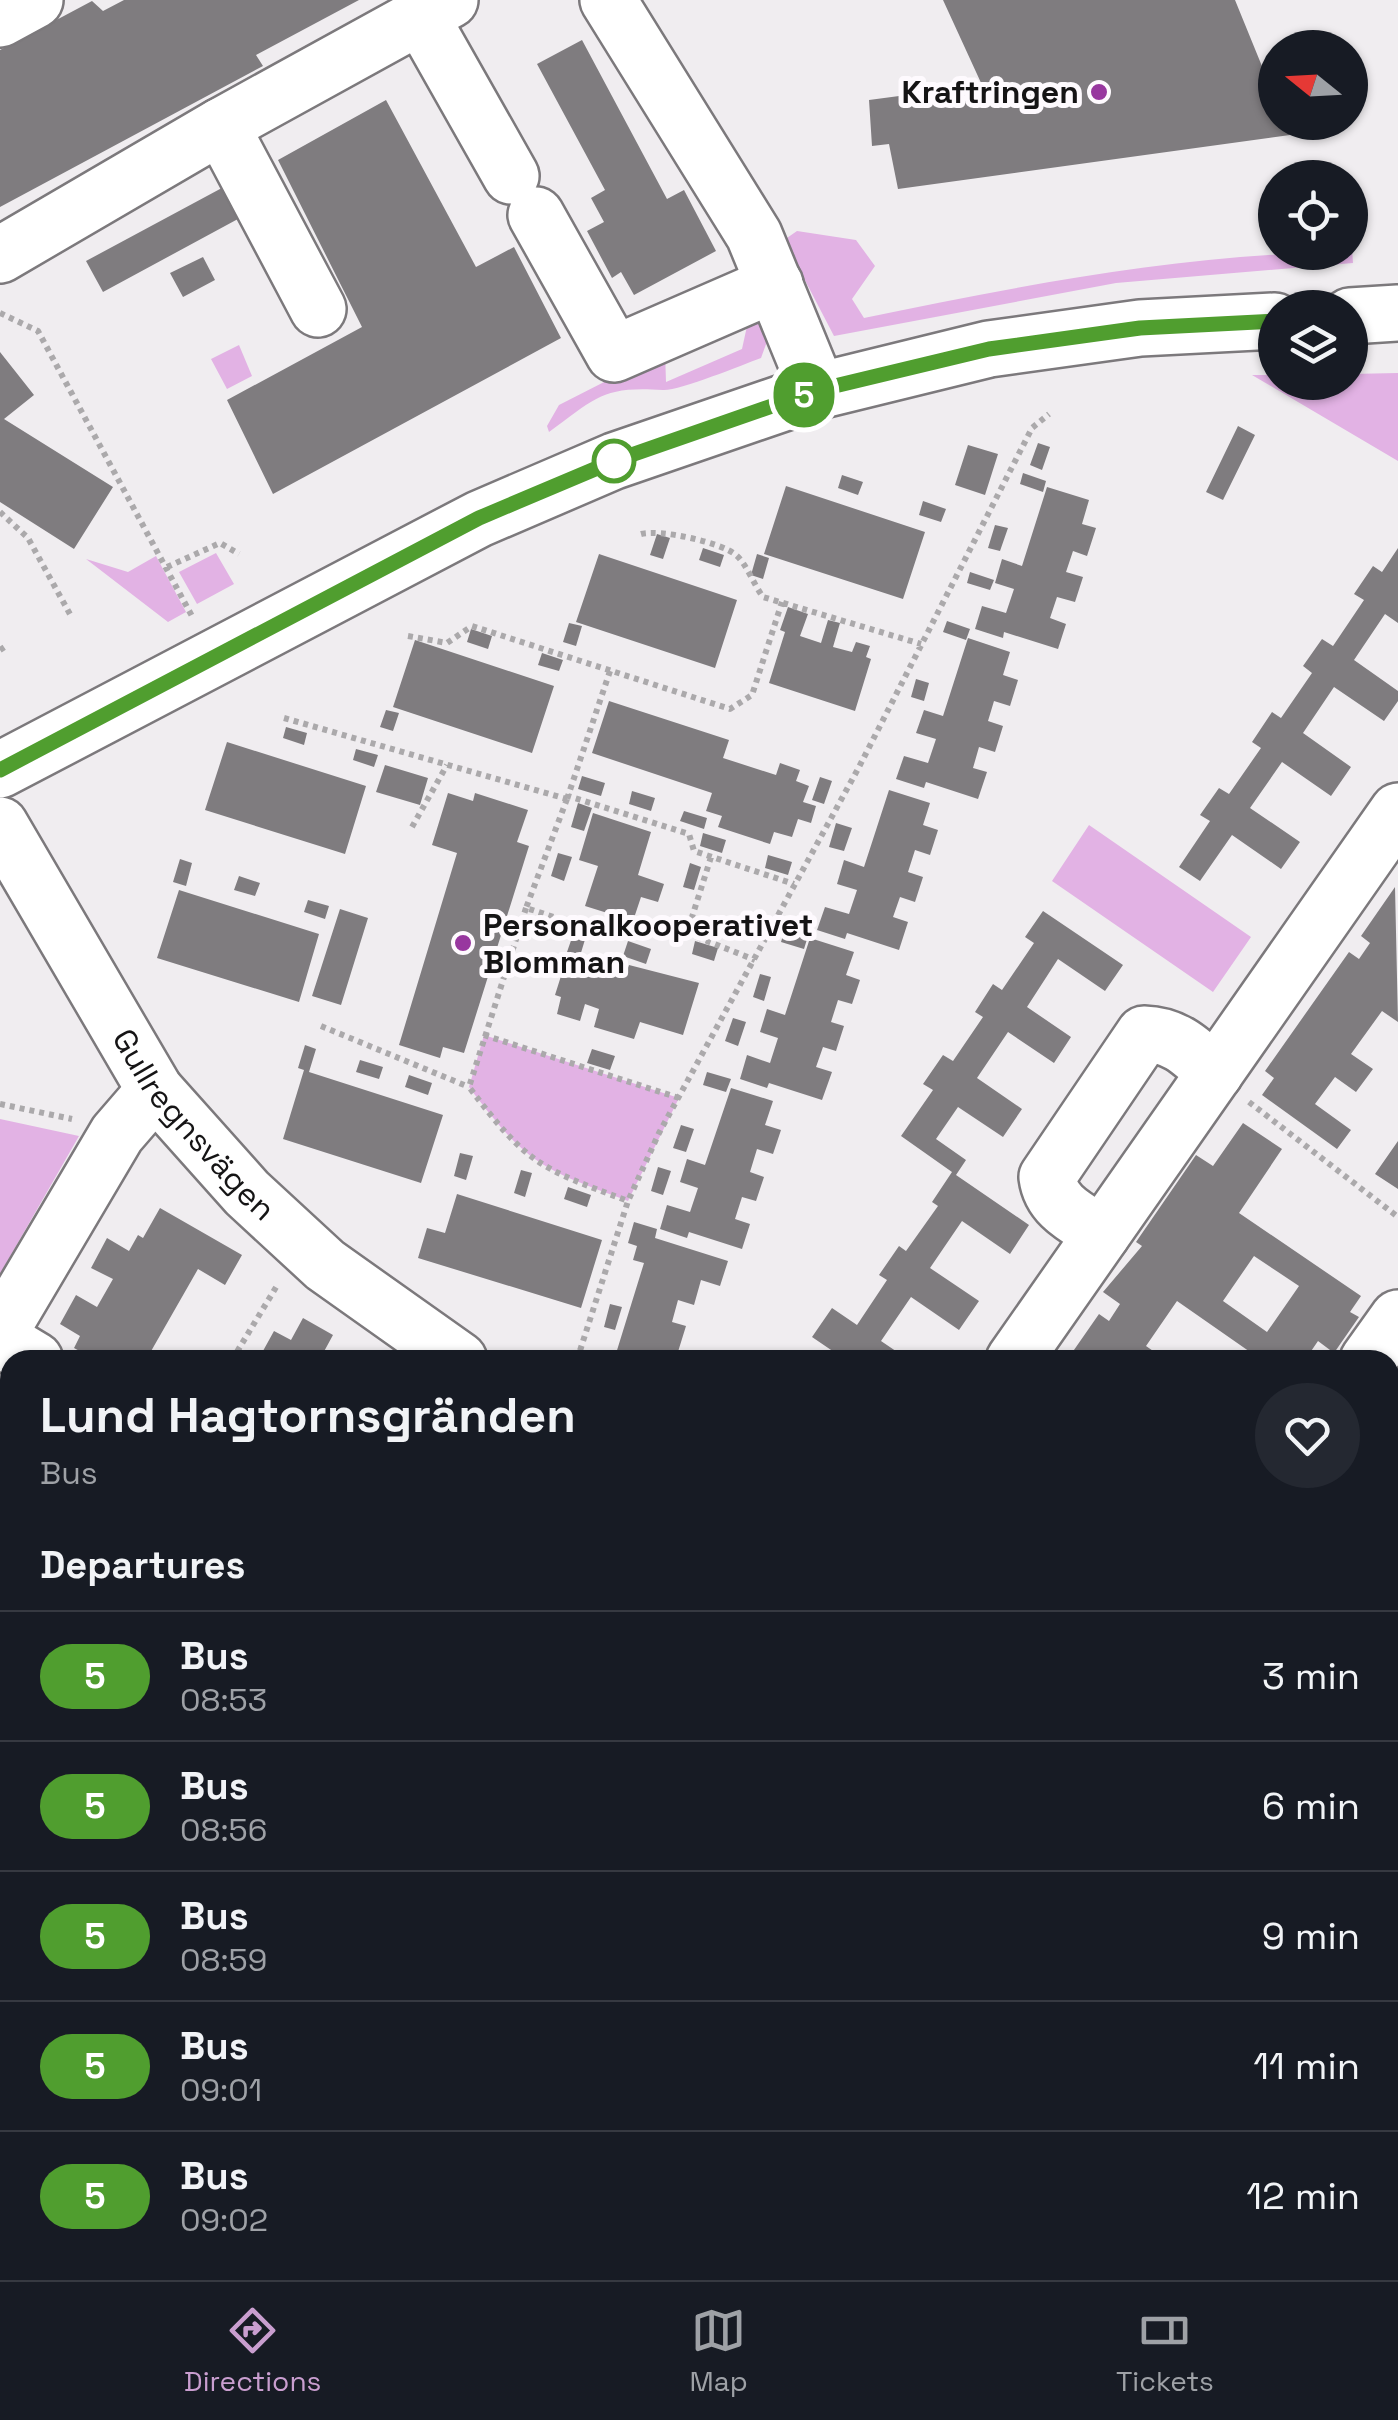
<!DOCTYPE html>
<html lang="en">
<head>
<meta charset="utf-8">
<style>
  :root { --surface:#171b24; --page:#242831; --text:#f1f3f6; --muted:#9ea1a6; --line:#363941; --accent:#c99ecf }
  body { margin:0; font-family:"Space Grotesk",sans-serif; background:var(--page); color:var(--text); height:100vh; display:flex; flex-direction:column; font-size:38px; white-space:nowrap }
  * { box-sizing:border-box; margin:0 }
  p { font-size:32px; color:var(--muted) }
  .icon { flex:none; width:55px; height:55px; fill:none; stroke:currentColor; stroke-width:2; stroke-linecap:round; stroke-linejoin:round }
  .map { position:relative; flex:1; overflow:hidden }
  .sheet { position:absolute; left:0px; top:1350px; width:1400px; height:930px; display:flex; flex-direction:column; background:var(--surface); border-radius:30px 30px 0 0; box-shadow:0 2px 8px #0004 }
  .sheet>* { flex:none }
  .badge { padding:0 20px; border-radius:32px; font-size:35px; line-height:65px }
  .needle { width:65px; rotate:288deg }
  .fabs { position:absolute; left:1258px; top:30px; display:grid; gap:20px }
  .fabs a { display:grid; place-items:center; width:110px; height:110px; border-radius:50%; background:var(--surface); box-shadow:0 2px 8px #0004; font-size:50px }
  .map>.badge { position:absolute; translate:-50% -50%; box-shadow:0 0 0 5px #fff }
  h2 { padding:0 40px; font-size:38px; line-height:90px }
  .round { display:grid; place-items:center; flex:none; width:105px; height:105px; border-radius:52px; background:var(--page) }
  .overview { display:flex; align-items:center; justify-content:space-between; height:170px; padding:0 40px }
  h1 { font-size:48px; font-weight:700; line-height:75px }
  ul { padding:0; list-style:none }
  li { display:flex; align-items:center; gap:30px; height:130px; padding:0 40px; border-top:2px solid var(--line) }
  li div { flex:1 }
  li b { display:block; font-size:38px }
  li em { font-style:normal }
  li .badge { min-width:110px; font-weight:700; text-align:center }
  .menu { display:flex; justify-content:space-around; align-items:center; height:140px; border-top:2px solid var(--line); background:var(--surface); font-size:28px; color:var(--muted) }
  .menu a { display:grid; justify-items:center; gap:5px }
  .menu .on { color:var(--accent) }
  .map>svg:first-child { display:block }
  .green { fill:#e2b2e4 }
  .building { fill:#7f7c7f; fill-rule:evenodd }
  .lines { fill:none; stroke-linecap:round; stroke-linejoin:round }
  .minor-casing { stroke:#7c797c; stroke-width:60 }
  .path { stroke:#aba9ab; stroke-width:6; stroke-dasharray:5 5; stroke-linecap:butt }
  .minor { stroke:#fff; stroke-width:55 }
  .line-casing { stroke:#fff; stroke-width:22 }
  .line { stroke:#509e2f; stroke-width:15 }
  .poi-dot { fill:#98379f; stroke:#fefafe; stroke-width:4 }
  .stop-dot { fill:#fff; stroke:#509e2f; stroke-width:5 }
  .labels { text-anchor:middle; stroke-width:10; stroke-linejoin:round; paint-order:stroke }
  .poi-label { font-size:32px; font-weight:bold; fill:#151415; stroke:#fefafe; text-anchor:end }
  .street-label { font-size:32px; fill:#151415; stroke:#fefafe }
</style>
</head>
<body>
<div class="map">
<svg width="1398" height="2280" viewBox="0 0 1398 2280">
  <rect width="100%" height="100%" fill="#f0edf0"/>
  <!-- green -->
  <path class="green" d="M1350,217L1353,263L1116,283L834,336L784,240L797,231L856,240L875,266L852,299L864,318C1021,285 1192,253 1350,252Z
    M757,306L769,336L761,358C742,365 679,391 663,390C603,386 597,397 549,432L547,426L559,405L665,351L666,382L742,349L749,317Z
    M239,345L252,376L227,389L211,359Z
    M1398,373V461L1252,375H1275V382H1350V374Z
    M216,553L234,584L197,604L179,572Z
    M156,556L186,612L168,622L86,559L128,572Z
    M1089,825L1251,937L1213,992L1052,881Z
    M484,1035L679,1098L628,1201C539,1168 527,1164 469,1087Z
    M0,1119L79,1136L0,1274Z
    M10,1751V1950L0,1946V1767Z"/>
  <!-- building -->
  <path class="building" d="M124,0H359L256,55L263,66L0,207V50L92,1L103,11Z
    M943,0H1235L1275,98V122H1285L1290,135L898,189L889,144L872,146L869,100L982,85Z
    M582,40L667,199L684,190L716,251L634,295L621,272L612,278L587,231L604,222L591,198L605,190L537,64Z
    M386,100L476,267L514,247L561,338L273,494L227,400L362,327L278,160Z
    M233,182L249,213L103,292L86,261Z
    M203,257L215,280L183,297L170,273Z
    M0,352L34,395L4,419L113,487L74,549L0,502Z
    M1238,426L1255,435L1223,500L1206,492Z
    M1038,443L1050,447L1042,470L1030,465Z
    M968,445L998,454L985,495L955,485Z
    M1023,473L1046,481L1043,492L1020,484Z
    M842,475L863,482L858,495L838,488Z
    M786,486L925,532L903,599L764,554Z
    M1047,487L1089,500L1082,524L1096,528L1087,556L1073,551L1066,572L1083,577L1075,602L1057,597L1050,618L1066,624L1058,649L1004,632L1003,638L975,629L982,606L1006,613L1014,589L995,583L1002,559L1022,566Z
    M923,501L946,509L941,522L919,515Z
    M995,525L1008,528L1000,551L988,548Z
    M657,534L670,538L663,559L650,555Z
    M703,548L724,555L720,567L699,560Z
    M1398,548V623L1385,614L1354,660L1398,691V701L1384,721L1334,687L1303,733L1351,767L1331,796L1282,762L1250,808L1300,842L1281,869L1232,835L1200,881L1179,867L1210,821L1200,815L1219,788L1229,794L1261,748L1252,742L1272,712L1281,718L1312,673L1303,666L1322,639L1333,646L1364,600L1354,594L1373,566L1382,572Z
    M599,554L737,600L715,668L576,622Z
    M757,554L769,558L763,579L751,575Z
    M970,572L994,580L990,590L967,583Z
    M788,607L808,614L800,636L821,643L828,620L840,623L833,647L852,652L856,642L870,646L866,657L871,659L855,711L769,683L785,632L780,630Z
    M947,621L970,629L966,640L943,632Z
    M569,623L582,626L576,646L563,642Z
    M471,629L492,636L488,649L467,642Z
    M968,638L1010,652L1003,675L1018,680L1010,706L994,701L988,721L1003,726L995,752L979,747L973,768L987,772L978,799L926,782L924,788L896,779L904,756L928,763L936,739L916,733L924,710L943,716Z
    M415,640L554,686L532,753L393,707Z
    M542,653L563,660L559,671L538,665Z
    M916,679L929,683L924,701L911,697Z
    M609,701L729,740L723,758L776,775L780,763L800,770L796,781L809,786L803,802L816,806L811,823L798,819L792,837L774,832L770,844L718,827L722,816L706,811L712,793L592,753Z
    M386,710L399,713L393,731L380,727Z
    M286,727L307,733L304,745L283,738Z
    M227,742L366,786L345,854L205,810Z
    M356,749L378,755L374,767L353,760Z
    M385,765L428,778L420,805L376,792Z
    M582,776L605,783L601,796L578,789Z
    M820,777L832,781L824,804L812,800Z
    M889,790L930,803L923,825L938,830L930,855L915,850L908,872L923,877L915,902L900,897L893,917L908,922L899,950L847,933L845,939L817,930L825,907L849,914L857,890L837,884L844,860L864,867Z
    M632,791L655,798L651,811L629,804Z
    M448,793L473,801L475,793L528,810L517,842L529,846L464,1053L443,1047L440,1058L399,1045L457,853L432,845Z
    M578,803L592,808L584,831L571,827Z
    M684,811L707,818L704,829L680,821Z
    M593,813L651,832L638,875L664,884L658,902L641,897L633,921L585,906L598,866L579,860Z
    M836,823L852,828L844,851L829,847Z
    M703,833L726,840L722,853L700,846Z
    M558,853L572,857L564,881L551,876Z
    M768,855L792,862L788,875L765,868Z
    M180,859L192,863L186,886L173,882Z
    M690,863L701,867L694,890L683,887Z
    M239,876L260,883L255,896L234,890Z
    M1395,887L1398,1022L1382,1011L1351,1054L1373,1069L1356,1092L1335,1077L1315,1104L1351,1130L1337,1149L1262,1095L1274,1078L1265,1071L1349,952L1359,959L1370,943L1361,936Z
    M179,890L319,934L299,1002L157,958Z
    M308,900L329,906L325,919L304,912Z
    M340,909L368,918L341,1005L312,996Z
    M1043,911L1123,965L1105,991L1058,959L1027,1007L1071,1037L1054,1063L1008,1032L977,1078L1022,1109L1003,1137L958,1107L936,1139L966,1160L956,1175L1029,1225L1010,1254L962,1221L930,1268L979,1301L959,1330L911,1297L881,1341L909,1360H833L837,1354L812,1337L832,1308L857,1325L887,1280L879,1275L899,1246L906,1251L938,1206L932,1202L952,1172L901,1136L933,1090L923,1084L943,1055L953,1061L983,1017L975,1012L993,984L1002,990L1034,943L1025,937Z
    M575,929L587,933L580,956L567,952Z
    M785,929L808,936L804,949L781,942Z
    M810,938L854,952L846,975L860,980L852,1004L838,1000L831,1022L844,1026L836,1051L823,1047L816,1067L832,1072L822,1100L769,1083L767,1088L740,1079L747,1055L770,1063L778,1038L760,1032L767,1009L785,1015Z
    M628,941L651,949L646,964L623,956Z
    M695,941L718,948L714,961L692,954Z
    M598,955L616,961L612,972L625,976L629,965L699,983L683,1035L640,1022L634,1039L594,1027L599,1009L585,1004L580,1021L557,1014L561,997L555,995L567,957L594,966Z
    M760,974L771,977L764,1001L753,997Z
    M733,1018L746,1022L738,1046L725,1041Z
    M305,1045L316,1049L309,1072L443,1115L421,1183L283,1139L304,1070L298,1068Z
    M592,1049L615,1056L610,1070L587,1063Z
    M360,1060L383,1067L379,1079L356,1072Z
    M707,1072L731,1079L726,1092L703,1085Z
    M409,1075L432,1083L428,1095L405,1087Z
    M731,1088L773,1101L765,1125L781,1130L773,1154L757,1149L750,1172L764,1177L756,1201L742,1197L735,1219L750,1224L742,1249L689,1232L687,1238L660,1229L667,1205L690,1212L698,1188L680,1182L687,1159L705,1165Z
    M1243,1123L1282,1149L1239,1213L1361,1296L1350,1312L1359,1317L1334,1353L1318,1341L1305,1360H1249L1253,1354L1177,1301L1146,1346L1166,1360H1067L1099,1314L1109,1321L1120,1304L1103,1292L1142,1246L1136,1242L1196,1155L1213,1166ZM1254,1256L1299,1286L1267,1332L1223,1301Z
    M681,1125L694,1129L686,1152L673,1148Z
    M1398,1141V1189L1375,1174Z
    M460,1153L473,1156L466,1180L454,1176Z
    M658,1167L671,1171L663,1195L651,1191Z
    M521,1170L532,1173L525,1197L514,1193Z
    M568,1187L591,1195L587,1207L564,1199Z
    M457,1194L602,1240L581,1308L418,1258L427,1228L445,1233Z
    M160,1208L242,1255L225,1285L198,1269L146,1360H96L74,1348L80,1336L60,1324L76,1295L97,1307L113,1279L91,1268L107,1238L129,1251L138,1235L143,1238Z
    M634,1222L657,1229L655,1238L728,1261L720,1286L701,1280L694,1305L678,1300L672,1322L686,1326L677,1355L662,1350L659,1360H614L644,1263L633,1260L637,1246L628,1243Z
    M610,1304L622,1307L615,1330L604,1327Z
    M303,1318L333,1335L321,1357L326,1360H258L274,1331L291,1340Z
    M10,1407V1596L0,1613V1472L5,1463L0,1460V1425Z
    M1390,1519L1398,1524V1556L1390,1551Z
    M1390,1619L1398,1625V1657L1390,1651Z
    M1398,1657V1756L1390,1767V1668Z
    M0,2043L10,2050V2131L0,2124Z
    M1394,2083L1398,2086V2155L1390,2150V2089Z
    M180,2270H232L246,2280H173Z"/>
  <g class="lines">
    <!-- minor casing -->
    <g class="minor-casing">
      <g id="minor">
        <path d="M608,0L754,235L818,391"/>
        <path d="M421,17L511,176"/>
        <path d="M0,19L35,0"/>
        <path d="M221,126L318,309"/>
        <path d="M536,215L614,354L775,284"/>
        <path d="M0,255L221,126L450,0"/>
        <path d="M1350,316L1398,313"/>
        <path d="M0,770L479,519L614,461L818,391L989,349L1140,328L1275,321"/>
        <path id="s1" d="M0,825L155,1090L247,1193L325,1265L459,1360"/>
        <path d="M1102,1234C1078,1218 1051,1207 1047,1177L1144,1034C1176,1035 1192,1052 1215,1073"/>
        <path d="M0,1332L117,1134L155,1090"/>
        <path d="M0,1339L35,1360"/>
        <path d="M1014,1360L1398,811"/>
        <path d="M1368,1360L1398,1318"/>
        <path d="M1390,1843L1398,1831"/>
        <path d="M1390,2005L1398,2011"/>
        <path d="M306,2270L321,2280"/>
        <path d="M110,2280L117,2270"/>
        <path d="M810,2280L817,2270"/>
        <path d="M1387,2280L1398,2263"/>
      </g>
    </g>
    <!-- path -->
    <path class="path" d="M0,313L38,331L193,618
      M0,512L28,538L71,616
      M641,534C659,529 721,542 736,555C746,563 754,585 763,597L921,644
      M167,567L220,543L239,554
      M408,636L447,643L472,626L730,709L752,695L782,602
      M0,650L6,646
      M610,671L568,796L689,834L694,851L794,884
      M284,718L567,799
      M567,799L526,908C556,917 588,931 618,935C649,940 651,923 687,933
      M412,827L447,765
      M711,857L687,933L755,960
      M526,908L469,1087C527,1164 539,1168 628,1201
      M321,1026L469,1087
      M484,1035L679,1098
      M1249,1102L1398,1217
      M0,1104L72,1119
      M232,1360L278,1284
      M577,1360L628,1201L659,1133L859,767L1032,428L1049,414
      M0,1645L10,1650
      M0,1958L10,1961"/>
    <!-- minor -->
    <use href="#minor" class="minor"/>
  </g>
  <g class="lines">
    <!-- line casing -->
    <g class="line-casing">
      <path id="line" d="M0,770L479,518L614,461L818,390L989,349L1140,328L1275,321"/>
    </g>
    <!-- line -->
    <use href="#line" class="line"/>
  </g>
  <!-- markers -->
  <g class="poi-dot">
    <circle cx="1099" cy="92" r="10"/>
    <circle cx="463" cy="943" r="10"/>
  </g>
  <circle class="stop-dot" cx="614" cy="461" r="20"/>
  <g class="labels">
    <!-- poi labels -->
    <g class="poi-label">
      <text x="1079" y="103">Kraftringen</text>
      <text x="483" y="936" text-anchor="start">Personalkooperativet<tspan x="483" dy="37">Blomman</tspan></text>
    </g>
    <!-- street labels -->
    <g class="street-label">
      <text dy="11" stroke="none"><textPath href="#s1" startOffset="358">Gullregnsvägen</textPath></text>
    </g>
  </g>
</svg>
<div class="fabs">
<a><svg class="needle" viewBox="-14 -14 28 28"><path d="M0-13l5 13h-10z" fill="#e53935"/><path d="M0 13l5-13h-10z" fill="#9ea1a6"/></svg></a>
<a><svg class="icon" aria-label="locate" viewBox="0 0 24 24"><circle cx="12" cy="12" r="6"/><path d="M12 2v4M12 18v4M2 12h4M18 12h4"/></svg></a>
<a><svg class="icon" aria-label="layers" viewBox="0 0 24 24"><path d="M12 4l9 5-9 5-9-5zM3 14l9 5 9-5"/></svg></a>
</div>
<b class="badge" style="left:804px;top:395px;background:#509e2f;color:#fff">5</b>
<section class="sheet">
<div class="overview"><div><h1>Lund Hagtornsgränden</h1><p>Bus</p></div><a class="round"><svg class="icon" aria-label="heart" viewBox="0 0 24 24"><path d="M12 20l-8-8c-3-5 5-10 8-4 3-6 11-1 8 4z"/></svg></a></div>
<h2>Departures</h2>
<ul>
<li><span class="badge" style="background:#509e2f;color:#fff">5</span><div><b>Bus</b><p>08:53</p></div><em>3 min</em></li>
<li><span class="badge" style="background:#509e2f;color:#fff">5</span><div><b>Bus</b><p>08:56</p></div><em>6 min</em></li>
<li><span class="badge" style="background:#509e2f;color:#fff">5</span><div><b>Bus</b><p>08:59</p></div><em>9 min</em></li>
<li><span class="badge" style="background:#509e2f;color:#fff">5</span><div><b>Bus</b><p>09:01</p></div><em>11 min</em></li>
<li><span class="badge" style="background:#509e2f;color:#fff">5</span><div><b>Bus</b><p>09:02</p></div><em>12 min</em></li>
</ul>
</section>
</div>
<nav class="menu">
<a class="on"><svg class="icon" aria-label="directions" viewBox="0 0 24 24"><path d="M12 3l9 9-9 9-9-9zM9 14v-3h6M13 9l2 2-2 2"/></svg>Directions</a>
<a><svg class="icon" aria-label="map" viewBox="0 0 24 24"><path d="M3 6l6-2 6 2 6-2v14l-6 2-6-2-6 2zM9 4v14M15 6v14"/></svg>Map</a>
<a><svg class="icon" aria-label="tickets" viewBox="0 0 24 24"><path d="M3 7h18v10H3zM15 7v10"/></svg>Tickets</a>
</nav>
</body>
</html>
